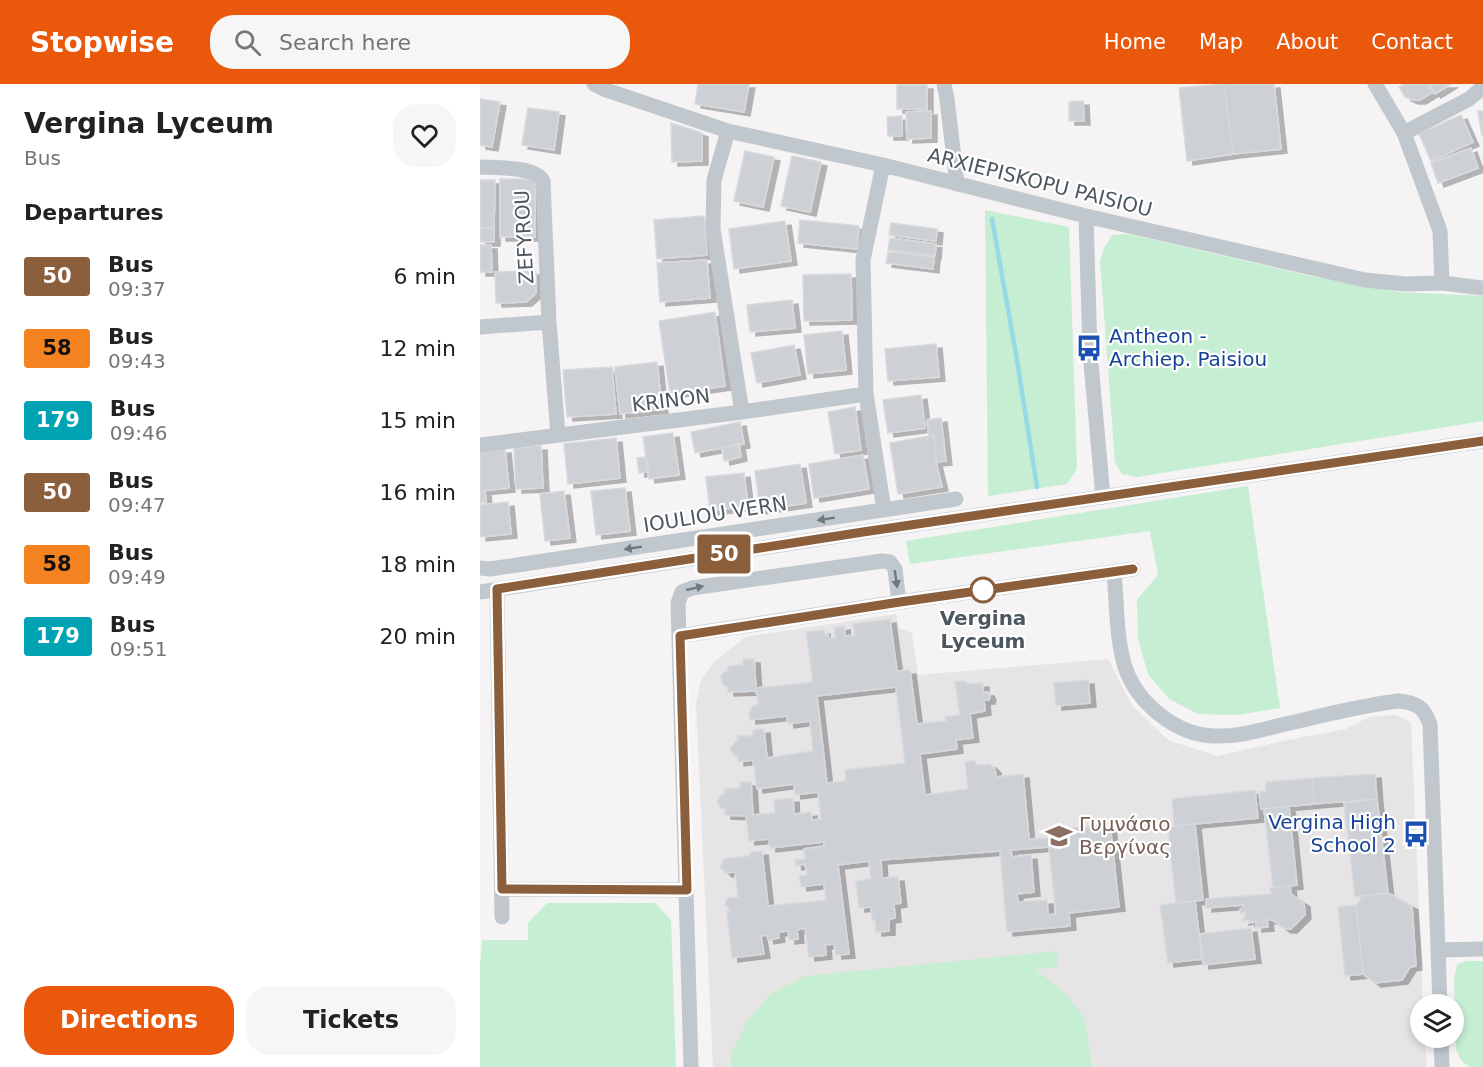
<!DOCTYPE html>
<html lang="en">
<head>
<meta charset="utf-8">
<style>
  :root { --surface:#fff; --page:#f6f6f6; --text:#222; --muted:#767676; --accent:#ea580c }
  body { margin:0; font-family:"DejaVu Sans",sans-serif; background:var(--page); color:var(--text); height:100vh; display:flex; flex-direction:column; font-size:22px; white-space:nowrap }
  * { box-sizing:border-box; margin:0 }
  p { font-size:20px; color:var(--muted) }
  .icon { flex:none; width:33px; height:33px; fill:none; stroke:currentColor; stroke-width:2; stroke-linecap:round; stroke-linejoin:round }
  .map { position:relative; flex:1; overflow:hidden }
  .sheet { display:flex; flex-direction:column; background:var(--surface); width:480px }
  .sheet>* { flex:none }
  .badge { padding:0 12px; border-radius:4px; font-size:21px; line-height:39px }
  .fabs { position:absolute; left:930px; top:910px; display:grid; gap:12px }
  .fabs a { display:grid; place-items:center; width:54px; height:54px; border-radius:50%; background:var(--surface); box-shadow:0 3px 9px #0003; font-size:30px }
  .map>.badge { position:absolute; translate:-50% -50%; box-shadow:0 0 0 3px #fff }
  h2 { padding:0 24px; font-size:22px; line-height:54px }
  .round { display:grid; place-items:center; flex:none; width:63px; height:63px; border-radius:24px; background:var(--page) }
  .summary { display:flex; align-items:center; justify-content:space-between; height:102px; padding:0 24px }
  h1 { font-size:28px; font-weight:700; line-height:45px }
  .action { display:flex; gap:12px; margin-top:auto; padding:12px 24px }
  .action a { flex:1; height:69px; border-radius:24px; background:var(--accent); color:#fff; font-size:24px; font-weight:700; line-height:69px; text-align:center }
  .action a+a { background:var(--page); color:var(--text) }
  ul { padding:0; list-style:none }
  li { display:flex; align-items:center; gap:18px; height:72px; padding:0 24px }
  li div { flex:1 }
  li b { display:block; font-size:22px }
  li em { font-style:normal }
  li .badge { min-width:66px; font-weight:700; text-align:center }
  header { display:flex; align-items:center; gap:36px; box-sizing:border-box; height:84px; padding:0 30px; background:var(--accent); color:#fff }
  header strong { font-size:28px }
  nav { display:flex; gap:33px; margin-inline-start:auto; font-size:21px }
  .search { width:420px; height:54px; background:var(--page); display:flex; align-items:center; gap:15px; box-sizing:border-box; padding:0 21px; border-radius:24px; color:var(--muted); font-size:22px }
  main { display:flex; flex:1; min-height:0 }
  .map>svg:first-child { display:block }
  .education { fill:#e6e4e4 }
  .green { fill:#c6eed3 }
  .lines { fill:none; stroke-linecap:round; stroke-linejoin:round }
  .stream { stroke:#97dae7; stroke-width:4.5 }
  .building { fill:#cdd0d5; stroke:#d7dadd; stroke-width:1.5; fill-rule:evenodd; filter:url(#shadow) }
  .minor { stroke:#c0c8ce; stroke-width:15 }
  .oneway { fill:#6f7980 }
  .line-casing { stroke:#fff; stroke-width:14 }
  .line { stroke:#8b5e3c; stroke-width:9 }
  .stop-dot { fill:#fff; stroke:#8b5e3c; stroke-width:3 }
  .labels { text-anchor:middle; stroke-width:4.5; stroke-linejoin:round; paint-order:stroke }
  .street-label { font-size:20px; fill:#4c575f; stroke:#fff }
  .transit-label { font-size:20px; fill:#164399; stroke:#fff; text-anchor:start }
  .stop-label { font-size:20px; font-weight:bold; fill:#4c575f; stroke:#fff }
  .education-label { font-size:20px; fill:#785e54; stroke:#fff; text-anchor:start }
</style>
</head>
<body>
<header>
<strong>Stopwise</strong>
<div class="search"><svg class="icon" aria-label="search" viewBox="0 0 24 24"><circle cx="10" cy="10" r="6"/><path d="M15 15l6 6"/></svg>Search here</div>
<nav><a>Home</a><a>Map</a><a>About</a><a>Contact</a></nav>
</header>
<main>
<section class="sheet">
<div class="summary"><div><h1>Vergina Lyceum</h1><p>Bus</p></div><a class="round"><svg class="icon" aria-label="heart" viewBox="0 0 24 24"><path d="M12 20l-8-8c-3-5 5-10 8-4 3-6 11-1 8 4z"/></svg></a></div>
<h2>Departures</h2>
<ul>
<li><span class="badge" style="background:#8b5e3c;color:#fff">50</span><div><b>Bus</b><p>09:37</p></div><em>6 min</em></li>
<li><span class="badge" style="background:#f58220;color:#111">58</span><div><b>Bus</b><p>09:43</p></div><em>12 min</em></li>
<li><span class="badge" style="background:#00a3b4;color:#fff">179</span><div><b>Bus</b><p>09:46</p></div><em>15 min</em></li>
<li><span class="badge" style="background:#8b5e3c;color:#fff">50</span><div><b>Bus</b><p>09:47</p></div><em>16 min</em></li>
<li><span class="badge" style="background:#f58220;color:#111">58</span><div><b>Bus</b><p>09:49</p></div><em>18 min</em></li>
<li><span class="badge" style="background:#00a3b4;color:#fff">179</span><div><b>Bus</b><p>09:51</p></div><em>20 min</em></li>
</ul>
<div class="action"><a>Directions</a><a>Tickets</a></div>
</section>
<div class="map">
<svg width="1003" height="983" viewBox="0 0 1003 983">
  <defs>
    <filter id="shadow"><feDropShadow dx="6" dy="4" stdDeviation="0" flood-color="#0004"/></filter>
  </defs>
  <rect width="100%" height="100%" fill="#f5f3f3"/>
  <!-- education -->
  <path class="education" d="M416,530L419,544L432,549L438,591L628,575L652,621L688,656L737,672L803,657L866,645L889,633L916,631L931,638L943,921H940V954H945L947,983H233L216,620L221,596L234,578L265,553Z"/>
  <!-- green -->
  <path class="green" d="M505,126L589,143L597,385L587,400L508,412Z
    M649,150L826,191L919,208L1003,212V337L657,393L642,390L635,378L620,177L624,164L632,151Z
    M768,402L800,624L757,631L718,630L689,615L668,590L658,555L657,516L678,491L670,447L430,480L426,457Z
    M67,819H175L191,836L196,983H0V881L2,856H48V839Z
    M578,867V883L555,885L587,911L605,935L612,983H251V971L268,936L290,910L325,892Z
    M986,877H1003V983H989L981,976L976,966L974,895L977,881Z"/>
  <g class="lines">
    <!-- stream -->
    <path class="stream" d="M512,135L536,270L557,403"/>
  </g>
  <!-- building -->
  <path class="building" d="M218,0H269L264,28L215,20Z
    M744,0L753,70L707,77L699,4Z
    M744,0H794L801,65L753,70Z
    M925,0H948L953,8L940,16H932L925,13L919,3Z
    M949,0H971L955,10Z
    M417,1H447V25H417Z
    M0,15L20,18L12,63L0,61Z
    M603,17L604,37H589V18Z
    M48,24L79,28L74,66L42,61Z
    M451,27V54L427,55L426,28Z
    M998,27H1003V51L1002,52Z
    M981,31L993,58L951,77L939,50Z
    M422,32V52H408L407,33Z
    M191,39L222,49V77L192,78Z
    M991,64L998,84L958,99L951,79Z
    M265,67L294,73L283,123L254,117Z
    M312,72L341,78L330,128L301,122Z
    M20,95H55V153H20Z
    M0,96H15L14,144L0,143Z
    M224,132L227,171L177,175L174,136Z
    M320,136L379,142L377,165L318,159Z
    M305,137L311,177L254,185L249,145Z
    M411,139L457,145L456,157L409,151Z
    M0,144H14V158H0Z
    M410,154L456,160L455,172L408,166Z
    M0,161H11L12,188H0Z
    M408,168L454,173L453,185L406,179Z
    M227,176L230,214L180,218L177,179Z
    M56,187V209L46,218L16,219L15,188Z
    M371,190L372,236L324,237L323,191Z
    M312,216L315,244L270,248L267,221Z
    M235,228L245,302L190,310L179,237Z
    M362,247L366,286L328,290L324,251Z
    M456,260L459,293L408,297L405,265Z
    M314,261L320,291L277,299L271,269Z
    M177,278L182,325L140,330L135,283Z
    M132,283L136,330L87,333L83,286Z
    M441,311L445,344L408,349L403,316Z
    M375,323L381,366L355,370L348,328Z
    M461,334L466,377L456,378L454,352H449L447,336Z
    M260,338L264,360L215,369L211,348Z
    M193,349L199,391L169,395L163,353Z
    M449,352H454L456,378L462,403L418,410L410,359Z
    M136,354L140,394L88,400L84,360Z
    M259,360L261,373L244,377L242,364Z
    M61,362L63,404L36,405L34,364Z
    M25,365L29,404L0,407V367Z
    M383,371L389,405L334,414L329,380Z
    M166,373L169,387L159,389L157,374Z
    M320,380L326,419L280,426L275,387Z
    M264,389L268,422L230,427L226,393Z
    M145,404L150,447L116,451L111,407Z
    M0,407H5L6,418L0,419Z
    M84,407L90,454L65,457L60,410Z
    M28,418L31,450L0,453V421Z
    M410,535L417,587L430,586L437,640L466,637L465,633L480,631L475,598L485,597L488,600L503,599V608H508L510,612L509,616H504L505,627L490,630L493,654L476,656L477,665L440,670L445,711L488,705L485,678L495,677L496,682L510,680L515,685L516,693L543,690L549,755L568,754L567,747L630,740L639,823L589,829L590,842L527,848L520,767L401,776L402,794L418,793L421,819L414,820L415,834L409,835V847L396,848L395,836H392L391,823L379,824L376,797L391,795L389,777L358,781L369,870L356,871L354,860L345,861L346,871L329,873L325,844L317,846L318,855L309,856L308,847L298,848L299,854L288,856L287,851L281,852L284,870L252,874L247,828L250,827L245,820L248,814L258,813L255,788L246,789L240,783L244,775L269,772L272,768L282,767L288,822L346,816L344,800L321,803L319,792L327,791L325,780L316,782L315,776L325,775L324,765L344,762V758L290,764L289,755L269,757L266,732L245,731V725H242L237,718L242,710H245L244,705L260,704V698H271L273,731L295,729L294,716L313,714L314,730L331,728L332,736L341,735L338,708L315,711L314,700L277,705L273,676L258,678V672H255L250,665L255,658L258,657L257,652H273V646L284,645L287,674L333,667L330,637L308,640L307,632L270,636L269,629L272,623L279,619L276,607L248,608V602H245L242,598L241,592L245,587H248V582L263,581V575H274L276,604L333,598L326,548L344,546V551L348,550L349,555L356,554L354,544L364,542L365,552L375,551L373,540ZM416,603L425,679L365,686L366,697L347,699L337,612ZM569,763L576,830L568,831L567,816L538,818L537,810L554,808L551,771L532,773L531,766Z
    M608,596L610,619L576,622L574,599Z
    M895,690L897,715L834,720L833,694Z
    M833,694L834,720L781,725L779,708L786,707V698Z
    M775,706L778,734L694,742L692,715Z
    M897,715L908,809L875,813L864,719Z
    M809,722L817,801L793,804L784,725Z
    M715,740L723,816L696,819L688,743Z
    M810,802L811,810L824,819L825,831L811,845H805L792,836H787L788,843L776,844V838L769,839V836L763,837L765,832V828L761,829L760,826L764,821L726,824V815L791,810L790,804Z
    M908,809L932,822L936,882L930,883L922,896L895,899L883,890L876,821L883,812Z
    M715,817L722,875L688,879L680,821Z
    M876,821L883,890L865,892L858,823Z
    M771,844L775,875L723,881L720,850Z"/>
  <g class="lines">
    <!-- minor -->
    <path class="minor" d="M114,0L126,6L248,47L403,81L606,132L885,196L925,200L962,199L1003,204
      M464,0L467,15L477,100
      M895,0L924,49L960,147L962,199
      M248,47L234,96L233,145L262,328
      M924,49L989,15L1003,3
      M403,81L383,176L386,310L404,426
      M0,83C16,84 55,82 63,97L69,238L78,351
      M606,132L610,268L623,413
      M0,243L69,238
      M0,361L262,328L386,310
      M0,484L10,485L476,415
      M634,488C637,519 636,554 645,583C657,619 696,651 734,652C756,653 777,647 797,642C837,633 877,622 918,617C937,619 943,622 950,640L960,921
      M17,505L22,833
      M0,508L383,448L1003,357
      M199,552L419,518L653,485
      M22,805L207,806
      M958,866L1003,865
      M961,954L962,983
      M211,983L198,519L202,508L212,504L402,477L410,478L415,485L419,518"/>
  </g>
  <!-- one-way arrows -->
  <defs><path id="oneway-solid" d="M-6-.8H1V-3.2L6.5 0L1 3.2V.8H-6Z" transform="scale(1.5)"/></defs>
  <g class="oneway">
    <use href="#oneway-solid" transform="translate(346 435) rotate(171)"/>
    <use href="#oneway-solid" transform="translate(153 464) rotate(171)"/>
    <use href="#oneway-solid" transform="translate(416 495) rotate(82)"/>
    <use href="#oneway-solid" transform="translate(215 504) rotate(-13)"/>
  </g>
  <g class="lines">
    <!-- line casing -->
    <g class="line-casing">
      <path id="line" d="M653,485L420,518L200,552L207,806L22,805L17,505L383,448L1003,357"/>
    </g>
    <!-- line -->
    <use href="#line" class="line"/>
  </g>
  <!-- icons -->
  <defs>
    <g id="bus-bare" transform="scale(2.07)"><path d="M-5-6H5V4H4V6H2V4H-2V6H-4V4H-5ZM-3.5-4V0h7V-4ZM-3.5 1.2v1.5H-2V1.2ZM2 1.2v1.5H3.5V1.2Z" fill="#1a4fb4" stroke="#fff" stroke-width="2.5" paint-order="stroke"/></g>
    <g id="school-bare" transform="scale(2.07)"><path d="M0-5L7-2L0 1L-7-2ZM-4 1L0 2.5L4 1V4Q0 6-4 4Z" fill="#8d6e63" stroke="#fff" stroke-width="2.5" paint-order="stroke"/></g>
  </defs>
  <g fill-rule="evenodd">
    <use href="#bus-bare" x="609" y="264"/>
    <use href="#bus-bare" x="936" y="750"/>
    <use href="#school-bare" x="579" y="752"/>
  </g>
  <!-- markers -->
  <circle class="stop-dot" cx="503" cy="506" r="12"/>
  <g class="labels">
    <!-- street labels -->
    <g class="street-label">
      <text transform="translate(560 98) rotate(14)" y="7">ARXIEPISKOPU PAISIOU</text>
      <text transform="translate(44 153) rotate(-93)" y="7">ZEFYROU</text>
      <text transform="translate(191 316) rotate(-7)" y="7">KRINON</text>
      <text transform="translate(235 430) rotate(-9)" y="7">IOULIOU VERN</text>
    </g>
    <!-- transit labels -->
    <g class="transit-label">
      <text x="629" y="259">Antheon -<tspan x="629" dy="23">Archiep. Paisiou</tspan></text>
      <text x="916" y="745" text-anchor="end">Vergina High<tspan x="916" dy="23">School 2</tspan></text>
    </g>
    <!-- stop labels -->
    <g class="stop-label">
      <text x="503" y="541">Vergina<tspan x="503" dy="23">Lyceum</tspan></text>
    </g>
    <!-- education labels -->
    <g class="education-label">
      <text x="599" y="747">Γυμνάσιο<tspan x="599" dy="23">Βεργίνας</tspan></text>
    </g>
  </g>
</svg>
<div class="fabs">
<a><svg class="icon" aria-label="layers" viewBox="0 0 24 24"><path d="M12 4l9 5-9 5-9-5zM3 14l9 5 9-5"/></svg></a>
</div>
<b class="badge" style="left:244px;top:470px;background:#8b5e3c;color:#fff">50</b>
</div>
</main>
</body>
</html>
